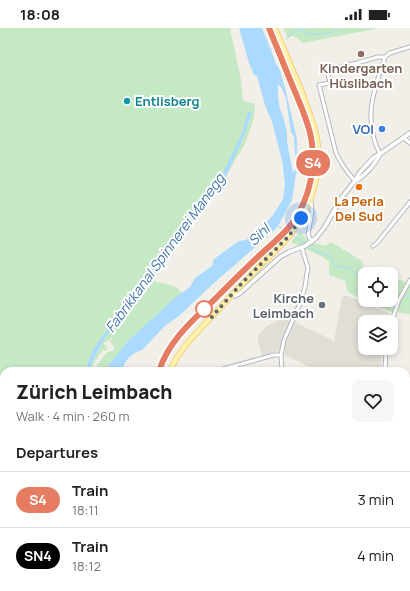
<!DOCTYPE html>
<html lang="en">
<head>
<meta charset="utf-8">
<style>
  :root { --surface:#fff; --page:#f6f6f6; --text:#222; --muted:#767676; --line:#e0e0e0 }
  body { margin:0; font-family:Manrope,sans-serif; background:var(--page); color:var(--text); height:100vh; display:flex; flex-direction:column; font-size:15px; white-space:nowrap }
  * { box-sizing:border-box; margin:0 }
  p { font-size:13px; color:var(--muted) }
  .icon { flex:none; width:22px; height:22px; fill:none; stroke:currentColor; stroke-width:2; stroke-linecap:round; stroke-linejoin:round }
  .map { position:relative; flex:1; overflow:hidden }
  .panel { position:absolute; left:0px; top:339px; width:410px; height:224px; display:flex; flex-direction:column; background:var(--surface); border-radius:12px 12px 0 0; box-shadow:0 2px 6px #0003 }
  .panel>* { flex:none }
  .badge { padding:0 8px; border-radius:13px; font-size:14px; line-height:26px }
  .fabs { position:absolute; left:358px; top:239px; display:grid; gap:8px }
  .fabs a { display:grid; place-items:center; width:40px; height:40px; border-radius:8px; background:var(--surface); box-shadow:0 2px 6px #0003; font-size:20px }
  .you { position:absolute; width:20px; height:20px; margin:-10px; border:3px solid #fff; border-radius:50%; background:#1a73e8; box-shadow:0 0 0 6px #1a73e833 }
  .map>.badge { position:absolute; translate:-50% -50%; box-shadow:0 0 0 2px #fff }
  h2 { padding:0 16px; font-size:15px; line-height:36px }
  .round { display:grid; place-items:center; flex:none; width:42px; height:42px; border-radius:8px; background:var(--page) }
  .summary { display:flex; align-items:center; justify-content:space-between; height:68px; padding:0 16px }
  h1 { font-size:19px; font-weight:800; line-height:30px }
  ul { padding:0; list-style:none }
  li { display:flex; align-items:center; gap:12px; height:56px; padding:0 16px; border-top:1px solid var(--line) }
  li div { flex:1 }
  li b { display:block; font-size:15px }
  li em { font-style:normal }
  li .badge { min-width:44px; font-weight:700; text-align:center }
  .status { display:flex; justify-content:space-between; align-items:center; height:28px; padding:0 20px; background:var(--surface); direction:ltr }
  .status svg { height:11px; fill:currentColor }
  .map>svg:first-child { display:block }
  .education { fill:#e1ded6 }
  .green { fill:#c5e8c5 }
  .water { fill:#aadaff; fill-rule:evenodd }
  .lines { fill:none; stroke-linecap:round; stroke-linejoin:round }
  .stream { stroke:#aadaff; stroke-width:1 }
  .minor-casing { stroke:#b5b8bc; stroke-width:5 }
  .tertiary-casing { stroke:#b5b8bc; stroke-width:5.5 }
  .secondary-casing { stroke:#b6babf; stroke-width:6 }
  .primary-casing { stroke:#f2c960; stroke-width:6 }
  .minor { stroke:#fff; stroke-width:3 }
  .tertiary { stroke:#fff; stroke-width:3.5 }
  .secondary { stroke:#fff; stroke-width:4 }
  .primary { stroke:#fff2af; stroke-width:4.5 }
  .rail-casing { stroke:#b6b7b8; stroke-width:2.5 }
  .rail { stroke:#fff; stroke-width:1; stroke-dasharray:3; stroke-linecap:butt }
  .line-casing { stroke:#fff; stroke-width:9 }
  .line { stroke:#e67d63; stroke-width:6 }
  .walk { stroke:#5f6368; stroke-width:4; stroke-dasharray:0 7.2 }
  .education-dot { fill:#8d6e63; stroke:#fff; stroke-width:1.5 }
  .culture-dot { fill:#0f9aa8; stroke:#fff; stroke-width:1.5 }
  .shop-dot { fill:#3f7fe0; stroke:#fff; stroke-width:1.5 }
  .food-dot { fill:#e8710a; stroke:#fff; stroke-width:1.5 }
  .worship-dot { fill:#6b7280; stroke:#fff; stroke-width:1.5 }
  .stop-dot { fill:#fff; stroke:#e67d63; stroke-width:2 }
  .labels { text-anchor:middle; stroke-width:4; stroke-linejoin:round; paint-order:stroke }
  .education-label { font-size:13px; font-weight:bold; fill:#785e54; stroke:#fff }
  .culture-label { font-size:13px; font-weight:bold; fill:#0d838f; stroke:#fff; text-anchor:start }
  .shop-label { font-size:13px; font-weight:bold; fill:#366cbe; stroke:#fff; text-anchor:end }
  .food-label { font-size:13px; font-weight:bold; fill:#c56008; stroke:#fff }
  .worship-label { font-size:13px; font-weight:bold; fill:#5b616d; stroke:#fff; text-anchor:end }
  .water-label { font-size:14px; font-style:italic; fill:#4174aa; stroke:#fff }
</style>
</head>
<body>
<div class="status"><b>18:08</b><svg viewBox="0 0 49 12"><path d="M0 12V9h3v3zM5 12V6h3v6zM10 12V3h3v9zM15 12V0h3v12zM26 1h20v11H26zM47 4h2v5h-2z"/></svg></div>
<div class="map">
<svg width="410" height="563" viewBox="0 0 410 563">
  <rect width="100%" height="100%" fill="#f1efe8"/>
  <!-- education -->
  <path class="education" d="M344,268H348L373,277L375,279L374,280L382,282L390,285L387,294H365V320H382L381,342L380,343H310V339L285,327L284,322L286,314L295,294L298,295V296L334,313L342,269Z
    M298,278L283,311L279,323L262,328L258,313V309L259,306L267,298L283,290L287,287L295,279Z"/>
  <!-- green -->
  <path class="green" d="M0,0H230L241,52L243,73L255,76L254,90L246,114L223,153L181,202L104,306L87,337L85,343H4V478L0,468Z
    M283,0H380L303,15L294,8L287,9Z
    M300,204L309,214L325,218L331,214L362,233L364,240L375,243L379,246H365V272H391V252L393,253L401,252L410,255V286L391,284L355,268L348,264L345,253L329,247V234L323,229L291,214Z
    M151,251C162,258 175,254 182,265L128,313L104,343H93L106,325L111,323H112L115,320L110,313L112,311L111,310L107,314L105,313L104,316L108,319L107,322L102,323L93,336V339L91,343H89L95,328L105,310Z
    M410,460V563H281V559H406V463Z"/>
  <!-- water -->
  <path class="water" d="M239,0H262L272,25L276,36L280,42L285,60L297,111V136H298L296,145L292,172L278,198L267,209L215,254L180,287L165,298L142,322C132,325 125,331 123,341L129,337L124,343H104L128,313L175,270L190,259L195,250L212,238L214,231L239,213L246,212L261,200L273,187L283,171L285,156L282,132L272,94L265,77L257,48L254,47L249,35ZM278,56C283,60 283,65 286,70L291,104L294,109L296,141L293,145L287,114V104L283,88L280,81L278,70Z
    M248,84L252,85L241,115L224,153L217,159L204,178L151,251L105,310L95,328L89,343H85L93,322L104,306L181,202L192,190L222,147L241,108Z"/>
  <g class="lines">
    <!-- stream -->
    <path class="stream" d="M286,11L296,3L301,1L307,6C316,6 332,8 338,0
      M270,22L275,20
      M296,145L301,144L311,146
      M278,198L289,205
      M292,207L306,216
      M308,218L318,224L330,228L335,238L349,240L361,250L365,252
      M391,266L393,267L399,268
      M403,268H410
      M207,563L208,559"/>
    <!-- minor casing -->
    <g class="minor-casing">
      <path id="minor" d="M404,110L410,115
        M380,126C363,93 373,64 384,32L385,29
        M355,153C347,144 341,136 336,125L319,57L330,55L327,42L357,35L378,29H385L390,25L410,19
        M311,173L312,184L308,207L312,214
        M373,218L377,215L410,174
        M391,295L399,272L410,252
        M219,343L223,341L274,327H281
        M282,343L281,327L284,312L299,278L305,259L307,245L308,240L302,220
        M385,343L386,320
        M406,384L410,382
        M234,559V563
        M114,563L115,559
        M263,563L265,559"/>
    </g>
    <!-- tertiary casing -->
    <g class="tertiary-casing">
      <path id="tertiary" d="M355,153C364,149 376,135 380,126
        M231,268H235L239,266L280,229L289,224L305,218L316,210L324,200L342,169L355,153L358,147L362,142L374,129L380,126L410,105"/>
    </g>
    <!-- secondary casing -->
    <g class="secondary-casing">
      <path id="secondary" d="M42,563L44,559"/>
    </g>
    <!-- primary casing -->
    <g class="primary-casing">
      <path id="primary" d="M170,343C181,317 202,300 221,279C232,266 244,254 256,242C267,230 280,220 290,207C312,180 322,145 317,111C314,95 307,80 302,64C293,43 284,21 275,0
        M138,563L139,559"/>
    </g>
    <!-- minor -->
    <use href="#minor" class="minor"/>
    <!-- tertiary -->
    <use href="#tertiary" class="tertiary"/>
    <!-- secondary -->
    <use href="#secondary" class="secondary"/>
    <!-- primary -->
    <use href="#primary" class="primary"/>
    <!-- rail casing -->
    <g class="rail-casing">
      <path id="rail" d="M161,343L170,323L182,307L285,205C309,176 319,139 309,102C305,88 299,73 293,59C285,40 277,20 269,0
        M119,563L120,559"/>
    </g>
    <!-- rail -->
    <use href="#rail" class="rail"/>
  </g>
  <g class="lines">
    <!-- line casing -->
    <g class="line-casing">
      <path id="line" d="M159,343C169,312 193,292 216,270C231,255 246,240 261,226C271,217 281,209 290,198C311,171 318,134 309,101C305,87 299,73 293,59C285,39 277,20 269,0"/>
    </g>
    <!-- line -->
    <use href="#line" class="line"/>
    <!-- walk -->
    <path class="walk" d="M204,281L210,291L242,255L289,208L301,190"/>
  </g>
  <!-- markers -->
  <circle class="education-dot" cx="361" cy="26" r="4"/>
  <circle class="culture-dot" cx="127" cy="73" r="4"/>
  <circle class="shop-dot" cx="382" cy="101" r="4"/>
  <circle class="food-dot" cx="359" cy="159" r="4"/>
  <circle class="worship-dot" cx="322" cy="277" r="4"/>
  <circle class="stop-dot" cx="204" cy="281" r="8"/>
  <g class="labels">
    <!-- education labels -->
    <g class="education-label">
      <text x="361" y="45">Kindergarten<tspan x="361" dy="15">Hüslibach</tspan></text>
    </g>
    <!-- culture labels -->
    <g class="culture-label">
      <text x="135" y="78">Entlisberg</text>
    </g>
    <!-- shop labels -->
    <g class="shop-label">
      <text x="374" y="106">VOI</text>
    </g>
    <!-- food labels -->
    <g class="food-label">
      <text x="359" y="178">La Perla<tspan x="359" dy="15">Del Sud</tspan></text>
    </g>
    <!-- worship labels -->
    <g class="worship-label">
      <text x="314" y="275">Kirche<tspan x="314" dy="15">Leimbach</tspan></text>
    </g>
    <!-- water labels -->
    <g class="water-label">
      <text transform="translate(259 207) rotate(-44)" y="5">Sihl</text>
      <text transform="translate(165 225) rotate(-54)" y="5">Fabrikkanal Spinnerei Manegg</text>
    </g>
  </g>
</svg>
<div class="fabs">
<a><svg class="icon" aria-label="locate" viewBox="0 0 24 24"><circle cx="12" cy="12" r="6"/><path d="M12 2v4M12 18v4M2 12h4M18 12h4"/></svg></a>
<a><svg class="icon" aria-label="layers" viewBox="0 0 24 24"><path d="M12 4l9 5-9 5-9-5zM3 14l9 5 9-5"/></svg></a>
</div>
<div class="you" style="left:301px;top:190px"></div>
<b class="badge" style="left:313px;top:135px;background:#e67d63;color:#fff">S4</b>
<section class="panel">
<div class="summary"><div><h1>Zürich Leimbach</h1><p>Walk · 4 min · 260 m</p></div><a class="round"><svg class="icon" aria-label="heart" viewBox="0 0 24 24"><path d="M12 20l-8-8c-3-5 5-10 8-4 3-6 11-1 8 4z"/></svg></a></div>
<h2>Departures</h2>
<ul>
<li><span class="badge" style="background:#e67d63;color:#fff">S4</span><div><b>Train</b><p>18:11</p></div><em>3 min</em></li>
<li><span class="badge" style="background:#000;color:#fff">SN4</span><div><b>Train</b><p>18:12</p></div><em>4 min</em></li>
</ul>
</section>
</div>
</body>
</html>
